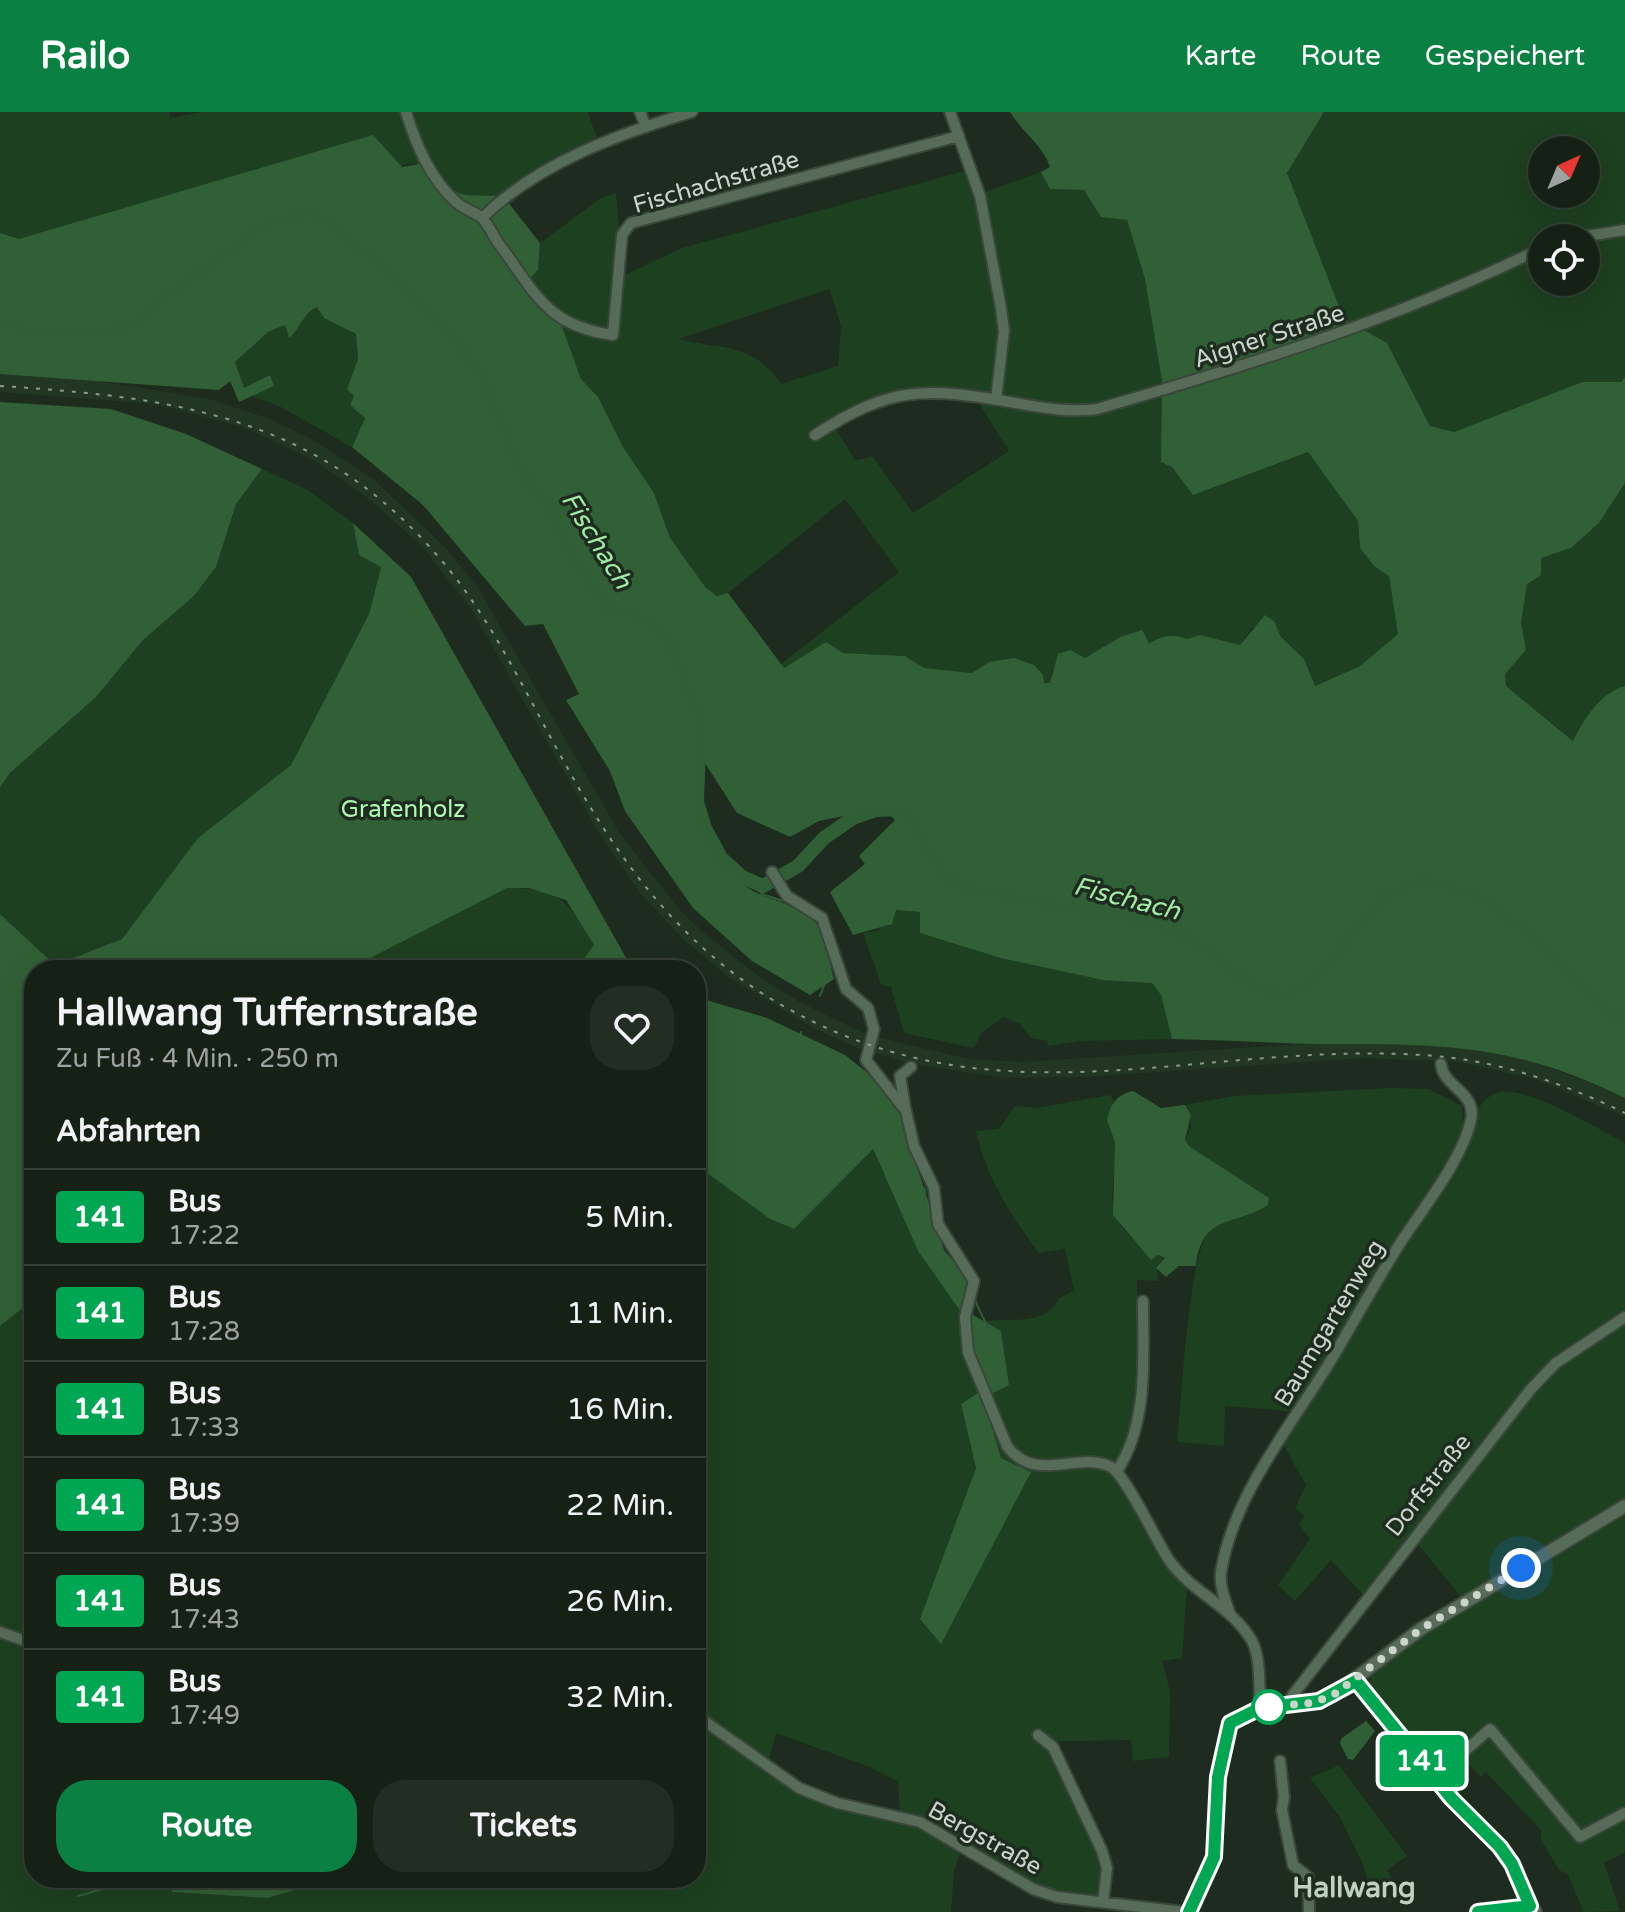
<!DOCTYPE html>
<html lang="de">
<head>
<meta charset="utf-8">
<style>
  :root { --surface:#162116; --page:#232e23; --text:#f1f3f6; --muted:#9ea3a1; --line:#353e35; --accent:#0b8043 }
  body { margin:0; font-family:"Varela Round",sans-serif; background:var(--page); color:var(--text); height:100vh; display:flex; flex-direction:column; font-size:30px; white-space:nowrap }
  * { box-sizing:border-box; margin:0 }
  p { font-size:26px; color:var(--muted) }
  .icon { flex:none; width:44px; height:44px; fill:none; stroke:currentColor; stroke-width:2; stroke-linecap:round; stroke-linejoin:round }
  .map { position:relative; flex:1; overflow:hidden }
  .sheet { position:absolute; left:24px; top:848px; width:682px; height:928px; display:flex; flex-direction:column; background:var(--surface); border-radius:32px; box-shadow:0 8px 32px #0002,0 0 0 2px var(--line) }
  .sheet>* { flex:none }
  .badge { padding:0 16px; border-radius:6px; font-size:28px; line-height:52px }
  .needle { width:52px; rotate:44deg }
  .buttons { position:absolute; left:1528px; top:24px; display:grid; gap:16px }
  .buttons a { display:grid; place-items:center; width:72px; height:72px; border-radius:50%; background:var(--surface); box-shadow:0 8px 32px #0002,0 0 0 2px var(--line); font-size:40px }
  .you { position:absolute; width:40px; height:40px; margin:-20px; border:6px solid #fff; border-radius:50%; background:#1a73e8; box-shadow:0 0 0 12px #1a73e833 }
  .map>.badge { position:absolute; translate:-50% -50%; box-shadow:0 0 0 4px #fff }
  h2 { padding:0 32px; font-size:30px; line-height:72px }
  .round { display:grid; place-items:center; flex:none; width:84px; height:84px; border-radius:32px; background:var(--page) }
  .summary { display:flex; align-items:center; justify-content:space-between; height:136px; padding:0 32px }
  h1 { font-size:38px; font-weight:700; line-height:60px }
  .button { display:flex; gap:16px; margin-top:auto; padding:16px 32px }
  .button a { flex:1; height:92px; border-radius:32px; background:var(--accent); color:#fff; font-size:32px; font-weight:700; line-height:92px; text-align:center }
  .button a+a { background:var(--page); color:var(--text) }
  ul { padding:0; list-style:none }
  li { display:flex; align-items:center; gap:24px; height:96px; padding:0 32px; border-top:2px solid var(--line) }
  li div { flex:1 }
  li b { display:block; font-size:30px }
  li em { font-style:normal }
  li .badge { min-width:88px; font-weight:700; text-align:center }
  header { display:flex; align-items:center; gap:48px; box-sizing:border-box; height:112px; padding:0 40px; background:var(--accent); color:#fff }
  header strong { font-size:38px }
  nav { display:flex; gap:44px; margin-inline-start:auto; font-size:28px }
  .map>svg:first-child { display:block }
  .built { fill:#223723 }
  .green { fill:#1d4020; fill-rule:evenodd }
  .forest { fill:#316036 }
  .water { fill:#305f35 }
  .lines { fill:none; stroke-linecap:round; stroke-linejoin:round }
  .stream { stroke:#305f35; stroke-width:2 }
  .river { stroke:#305f35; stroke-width:14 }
  .minor-casing { stroke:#39473a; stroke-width:14 }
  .tertiary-casing { stroke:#39473a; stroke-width:16 }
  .minor { stroke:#576c58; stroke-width:10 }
  .tertiary { stroke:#576c58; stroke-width:12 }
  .rail { stroke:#8d998e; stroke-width:2; stroke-dasharray:4 8; stroke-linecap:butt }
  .line-casing { stroke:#fff; stroke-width:18 }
  .line { stroke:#00a651; stroke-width:12 }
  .walk { stroke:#cbd5cc; stroke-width:8; stroke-dasharray:0 14.4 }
  .stop-dot { fill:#fff; stroke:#00a651; stroke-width:4 }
  .labels { text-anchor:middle; stroke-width:7; stroke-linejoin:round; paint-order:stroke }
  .street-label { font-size:24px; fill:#cbd5cc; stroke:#1d2c1e }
  .park-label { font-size:24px; fill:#b0f8b4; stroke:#1d2c1e }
  .water-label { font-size:26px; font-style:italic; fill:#a3eaa7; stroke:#1d2c1e }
  .quarter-label { font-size:28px; font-weight:bold; fill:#bed2bf; stroke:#1d2c1e }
</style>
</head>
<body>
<header>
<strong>Railo</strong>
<nav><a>Karte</a><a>Route</a><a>Gespeichert</a></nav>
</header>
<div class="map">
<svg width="1625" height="1800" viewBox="0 0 1625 1800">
  <rect width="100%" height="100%" fill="#1d2c1e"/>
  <!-- built -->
  <path class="built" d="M0,262L79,266L209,287L270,307L310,326L372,366L444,434L478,476L620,722L680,798L705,822L761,866L798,889L867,923L969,947L1023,950L1352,929L1444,932L1524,947L1595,972L1625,986V1005L1536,967L1457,950L1366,946L1084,965L1004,966L908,951L858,936L817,918L727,864L683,827L640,781L597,718L472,498L422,434L368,386L314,348L241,314L155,292L0,280Z"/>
  <!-- green -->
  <path class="green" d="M0,0H169L171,6L202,0H588L598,30L503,84L466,86L454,82L414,51L19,127L0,121Z
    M1324,0H1625V265L1621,270H1582L1454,320L1430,314L1387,231L1344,207L1287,61ZM1542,38H1586V82H1542ZM1542,126H1586V170H1542Z
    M968,58L977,83L1041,60L1051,77L1084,78L1127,108L1145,167L1162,269L1161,349L1172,355L1193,383L1308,340L1358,409L1360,436L1374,454L1389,463L1399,522L1360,554L1314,574L1304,547L1281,525L1274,509L1251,517L1240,533L1200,523L1187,527C1170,520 1164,530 1148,530C1139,531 1128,527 1120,525L1085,546L1052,558L1051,571H1044L989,550L972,561L924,556L905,544L843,541L826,531L784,556L781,552L899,460L845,387L728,481L717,484L705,476L670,426L654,381L623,335L598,285L581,267L558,203L526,169L538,158L540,131L601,86L616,81L619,117L612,169L682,136ZM830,177L841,215L838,254L781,272C752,229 721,238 678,227ZM927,282L977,288L1009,339L913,401L873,345L855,348L835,316L859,299Z
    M318,195L324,206L356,222L358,247L347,277L354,284L350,293L365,305L352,335L279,294L252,284L274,274L270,263L244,276L235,250L268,220L285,213L288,226C302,216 302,203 318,195Z
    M262,357L308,378L353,411L359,443L381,454L369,502L291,653L198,726L122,827L55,853L0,802V675L10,661L96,585L143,528L194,484L216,455L236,392Z
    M1625,371V574C1601,581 1584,607 1574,629L1506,574L1505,561L1526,538L1521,511L1527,471L1541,463V446L1571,436L1599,411Z
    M507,776C561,776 568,789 594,833L575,858H347Z
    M896,798L921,800L1152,871L1161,883L1172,927L1080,929L1048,934L1047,929L1031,926L1020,912L1004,905L981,921L974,936L904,921L891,875L881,872L863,821L877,819Z
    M1390,976L1429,977L1462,994L1463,1010L1470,1015C1476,1001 1481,987 1496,981C1521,970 1600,1018 1625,1031V1696L1586,1717L1580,1715L1491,1610L1435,1658L1373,1583L1369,1570C1382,1541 1440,1509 1467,1492L1413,1426L1366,1486L1331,1448L1295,1489L1278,1473L1310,1427L1299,1412L1305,1405L1295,1396L1306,1373L1283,1332L1300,1300L1225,1294L1224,1334L1177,1330C1182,1290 1188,1138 1211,1116C1221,1107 1251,1104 1268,1093L1269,1086L1189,1034L1185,1028L1191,1015L1190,999L1185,993L1234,984Z
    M1110,983L1114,990C1105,1004 1111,1016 1115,1030C1120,1053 1104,1084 1119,1110C1127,1124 1142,1133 1151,1147L1158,1143L1165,1147L1157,1156L1158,1169L1137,1168L1140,1267L1119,1370L1151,1427L1187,1475L1182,1546L1162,1549L1170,1579L1169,1645L1133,1649L1131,1628L1059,1629L1051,1639C1064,1668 1120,1760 1097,1786L1038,1775L944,1717L900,1702L898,1669L867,1654L776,1621L768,1651L696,1599V1053L770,1107L794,1117L872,1036L918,1139L968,1210L979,1280L961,1292L976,1356L920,1507L1030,1359L1001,1346L982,1286L1009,1272L1001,1219L984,1209C1007,1207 1049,1213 1058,1187L1074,1179L1065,1137L1039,1141C1011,1104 986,1065 976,1019L999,1017L1015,994L1036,996Z
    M34,1187V1527L0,1516V1214Z
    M0,1523L34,1535V1766H169L173,1780L268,1786L335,1766H696V1606L795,1678L915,1713L962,1737L954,1758L951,1800H0Z
    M1486,1627L1494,1628L1581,1729L1625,1706V1740L1604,1751L1620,1799L1584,1800L1567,1761L1560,1759L1541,1728V1718L1486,1660L1480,1665L1466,1649L1467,1643Z
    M1339,1653L1407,1744L1387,1758L1404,1787L1400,1790L1381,1787L1370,1776L1362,1750L1340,1705L1310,1666Z"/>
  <!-- forest -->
  <path class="forest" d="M1010,0H1324L1287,61L1344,207L1387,231L1430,314L1454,320L1582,270H1621L1625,265V371L1599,411L1571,436L1541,446V463L1527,472L1521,511L1526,538L1505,562L1506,574L1573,629C1584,607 1601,580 1625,574V986C1512,931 1442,932 1320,932C1271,931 1222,928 1172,927L1161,883L1152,871L1103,868L1001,846L920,821V800L896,798L892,812L853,823L830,780L865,752L859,744L895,708L883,696L819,709L790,725L737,701L692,631C695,685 700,750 753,779C768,787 798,794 810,804C825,817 829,849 834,867L810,883L752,849L693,796L625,699L610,659L566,588L579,582L543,512L525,514L423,393L352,335L365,306L350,293L354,284L347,277L358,247L356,222L324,206L317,195C302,203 301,216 289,226L285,213L268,220L235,250L244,276L270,263L274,274L239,290L230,269L219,278L0,262V121L19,127L373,23L402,55L432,50C454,91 462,82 503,84L540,131L538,158L527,169L558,203L581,267L598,285L623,335L654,381L670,426L706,476L717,484L728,481L784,556L826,530L843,541L905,544L924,556L972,561L989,550L1014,546L1034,553L1043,563L1044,571H1050L1058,542L1070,538L1085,546L1120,525L1142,518L1149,531C1164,524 1172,521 1187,527L1200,523L1240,533L1265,503L1274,509L1281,525L1304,547L1315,574L1360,554L1398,522L1389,464L1374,454L1360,436L1358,409L1308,340L1193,383L1172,355L1161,350L1162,269L1145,167L1127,108L1101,105L1084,78L1050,77L1041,60L1050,55C1043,33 1022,20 1010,0Z
    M0,290L111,297L186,322L262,357L236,392L216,455L194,484L143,528L96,585L10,661L0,675Z
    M353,411L411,465L629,851L644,858H575L594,833L566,788L529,776H507L347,858H34V1187L0,1214V802L55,853L122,827L198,726L291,653L369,502L381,455L359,443Z
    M696,885L767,906L845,943L874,966L898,996L944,1138L969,1168L968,1200L1001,1219L1009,1273L983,1286L1001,1346L1031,1360L941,1532L920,1507L976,1356L961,1292L979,1280L968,1210L918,1139L873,1037L794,1117L770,1107L696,1053Z
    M1133,979L1161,996L1185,993L1191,1003L1185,1028L1189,1034L1269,1086L1268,1093C1234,1115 1202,1101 1196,1154H1179L1166,1165L1156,1156L1165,1146L1158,1143L1151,1148L1113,1103L1115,1030L1107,1008C1110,993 1117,982 1133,979Z
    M169,1766H335L268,1786L172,1780Z"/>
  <!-- water -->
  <path class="water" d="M1366,1609L1375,1619L1353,1648L1348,1647L1340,1631L1342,1626Z"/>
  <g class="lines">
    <!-- stream -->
    <path class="stream" d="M0,499L38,498L70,489L108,488L144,469L178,458
      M752,772L762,782L789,791
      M820,884L828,863L829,843
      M801,920L800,931L856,992L896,1015L906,1055L925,1078L922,1110
      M725,1015L743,1007L766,975L777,974L788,960L815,947
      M771,1069L804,1028L819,1020L830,1004L849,987
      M798,1090L814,1072L827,1048L842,1036L866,999
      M974,1184C978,1201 991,1214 993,1232C994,1245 993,1256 997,1270
      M927,1501L997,1393L1008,1357
      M147,1766L227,1773L249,1766
      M78,1784L143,1766"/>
    <!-- river -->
    <path class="river" d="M0,210L31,218L98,223L140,210L162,188L268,110L309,101L332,114L377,151L446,214L483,267L520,358L549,394L573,444L605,495L650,508L668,527L700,608L697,690L705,716L721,746L742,765L763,774L798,754L824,726L853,706L876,698L901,697L908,703L942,761L962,775L1158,813L1192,827L1258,878L1286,882L1311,872L1385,782L1424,768L1487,788L1551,841L1625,913"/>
    <!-- minor casing -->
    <g class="minor-casing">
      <path id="minor" d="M406,0C416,33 430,66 456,90C464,97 475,100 482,106C489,113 493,124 499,132C535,180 546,214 613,223L622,123L631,111L959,24
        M640,0L646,15
        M950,0L980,84L1001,196L1004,219L996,288
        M482,106C538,51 618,22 692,0
        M1575,126L1625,118
        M815,323C890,274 925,275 1010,290C1040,295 1066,301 1097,297C1250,253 1399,206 1542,136
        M772,760L787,784L822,806L846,877L868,896L874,917L866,948L906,999L914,1034L934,1076L938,1112L974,1169L965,1205L968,1240L1007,1334C1036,1373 1078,1338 1111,1355C1125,1362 1157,1430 1169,1448C1192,1481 1232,1494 1252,1529C1261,1546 1259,1576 1260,1596
        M905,995L900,964L911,955
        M1117,1359C1149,1311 1143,1244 1143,1189
        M1230,1502C1226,1489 1219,1475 1221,1460C1233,1384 1290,1315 1330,1250C1354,1210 1376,1169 1401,1130C1424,1095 1462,1048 1471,1008C1477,980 1443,975 1441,952
        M0,1520L34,1532
        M1293,1593L1292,1584L1531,1277L1556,1251L1625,1205
        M696,1603L799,1676L837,1691L920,1710L1033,1777L1057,1785L1184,1800
        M1038,1623L1053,1635L1102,1739L1107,1756L1103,1790
        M1280,1649L1284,1685L1282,1698L1293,1753L1308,1765L1309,1800
        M1435,1665L1490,1617L1580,1725L1625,1701
        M1478,1800L1530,1794L1536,1799"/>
    </g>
    <!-- tertiary casing -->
    <g class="tertiary-casing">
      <path id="tertiary" d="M1356,1569L1452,1687L1500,1735L1512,1752L1532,1800
        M1189,1800L1214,1745L1218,1665L1228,1616L1234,1607L1260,1596L1310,1591L1332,1584L1421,1517L1625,1394"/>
    </g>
    <!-- minor -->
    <use href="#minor" class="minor"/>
    <!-- tertiary -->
    <use href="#tertiary" class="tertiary"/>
    <!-- rail -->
    <path class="rail" d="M0,274C187,286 331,307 455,465C498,521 529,587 563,648C617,746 680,834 778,891C996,1018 1192,929 1422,943C1494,947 1561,970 1625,1001"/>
  </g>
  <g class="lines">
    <!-- line casing -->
    <g class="line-casing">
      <path id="line" d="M1189,1800L1214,1745L1218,1665L1230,1611L1260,1596L1319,1589L1356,1569L1452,1687L1500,1735L1512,1752L1530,1794L1478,1800"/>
    </g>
    <!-- line -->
    <use href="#line" class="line"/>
    <!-- walk -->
    <path class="walk" d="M1269,1595L1260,1596L1310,1591L1332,1584L1421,1517L1521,1456"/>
  </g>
  <!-- markers -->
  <circle class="stop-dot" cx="1269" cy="1595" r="16"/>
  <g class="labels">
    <!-- street labels -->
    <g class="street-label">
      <text transform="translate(716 70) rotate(-16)" y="8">Fischachstraße</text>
      <text transform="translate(1269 224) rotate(-18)" y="8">Aigner Straße</text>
      <text transform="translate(1329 1211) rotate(-59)" y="8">Baumgartenweg</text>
      <text transform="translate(1428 1373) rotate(-52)" y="8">Dorfstraße</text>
      <text transform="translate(985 1726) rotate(29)" y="8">Bergstraße</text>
    </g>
    <!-- park labels -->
    <g class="park-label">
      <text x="403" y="705">Grafenholz</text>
    </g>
    <!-- water labels -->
    <g class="water-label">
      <text transform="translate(597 428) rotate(58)" y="9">Fischach</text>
      <text transform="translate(1127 786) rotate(14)" y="9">Fischach</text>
    </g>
    <!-- quarter labels -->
    <g class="quarter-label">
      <text x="1354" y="1785">Hallwang</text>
    </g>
  </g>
</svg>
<div class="buttons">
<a><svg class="needle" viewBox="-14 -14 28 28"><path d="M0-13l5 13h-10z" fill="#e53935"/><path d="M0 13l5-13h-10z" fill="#9ea3a1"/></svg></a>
<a><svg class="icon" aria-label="locate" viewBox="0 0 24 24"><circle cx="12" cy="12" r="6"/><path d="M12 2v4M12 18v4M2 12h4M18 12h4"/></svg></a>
</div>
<div class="you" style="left:1521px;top:1456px"></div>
<b class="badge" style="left:1422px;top:1649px;background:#00a651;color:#fff">141</b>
<section class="sheet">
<div class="summary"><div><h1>Hallwang Tuffernstraße</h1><p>Zu Fuß · 4 Min. · 250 m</p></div><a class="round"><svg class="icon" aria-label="heart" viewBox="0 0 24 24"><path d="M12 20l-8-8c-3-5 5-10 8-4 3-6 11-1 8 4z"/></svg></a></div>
<h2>Abfahrten</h2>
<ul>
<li><span class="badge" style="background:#00a651;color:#fff">141</span><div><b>Bus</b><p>17:22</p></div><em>5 Min.</em></li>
<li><span class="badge" style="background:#00a651;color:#fff">141</span><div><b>Bus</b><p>17:28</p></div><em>11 Min.</em></li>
<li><span class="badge" style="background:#00a651;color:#fff">141</span><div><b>Bus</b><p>17:33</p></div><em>16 Min.</em></li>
<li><span class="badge" style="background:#00a651;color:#fff">141</span><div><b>Bus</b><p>17:39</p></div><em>22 Min.</em></li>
<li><span class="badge" style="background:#00a651;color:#fff">141</span><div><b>Bus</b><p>17:43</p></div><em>26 Min.</em></li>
<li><span class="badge" style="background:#00a651;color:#fff">141</span><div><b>Bus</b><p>17:49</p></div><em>32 Min.</em></li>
</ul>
<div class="button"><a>Route</a><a>Tickets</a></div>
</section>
</div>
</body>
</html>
